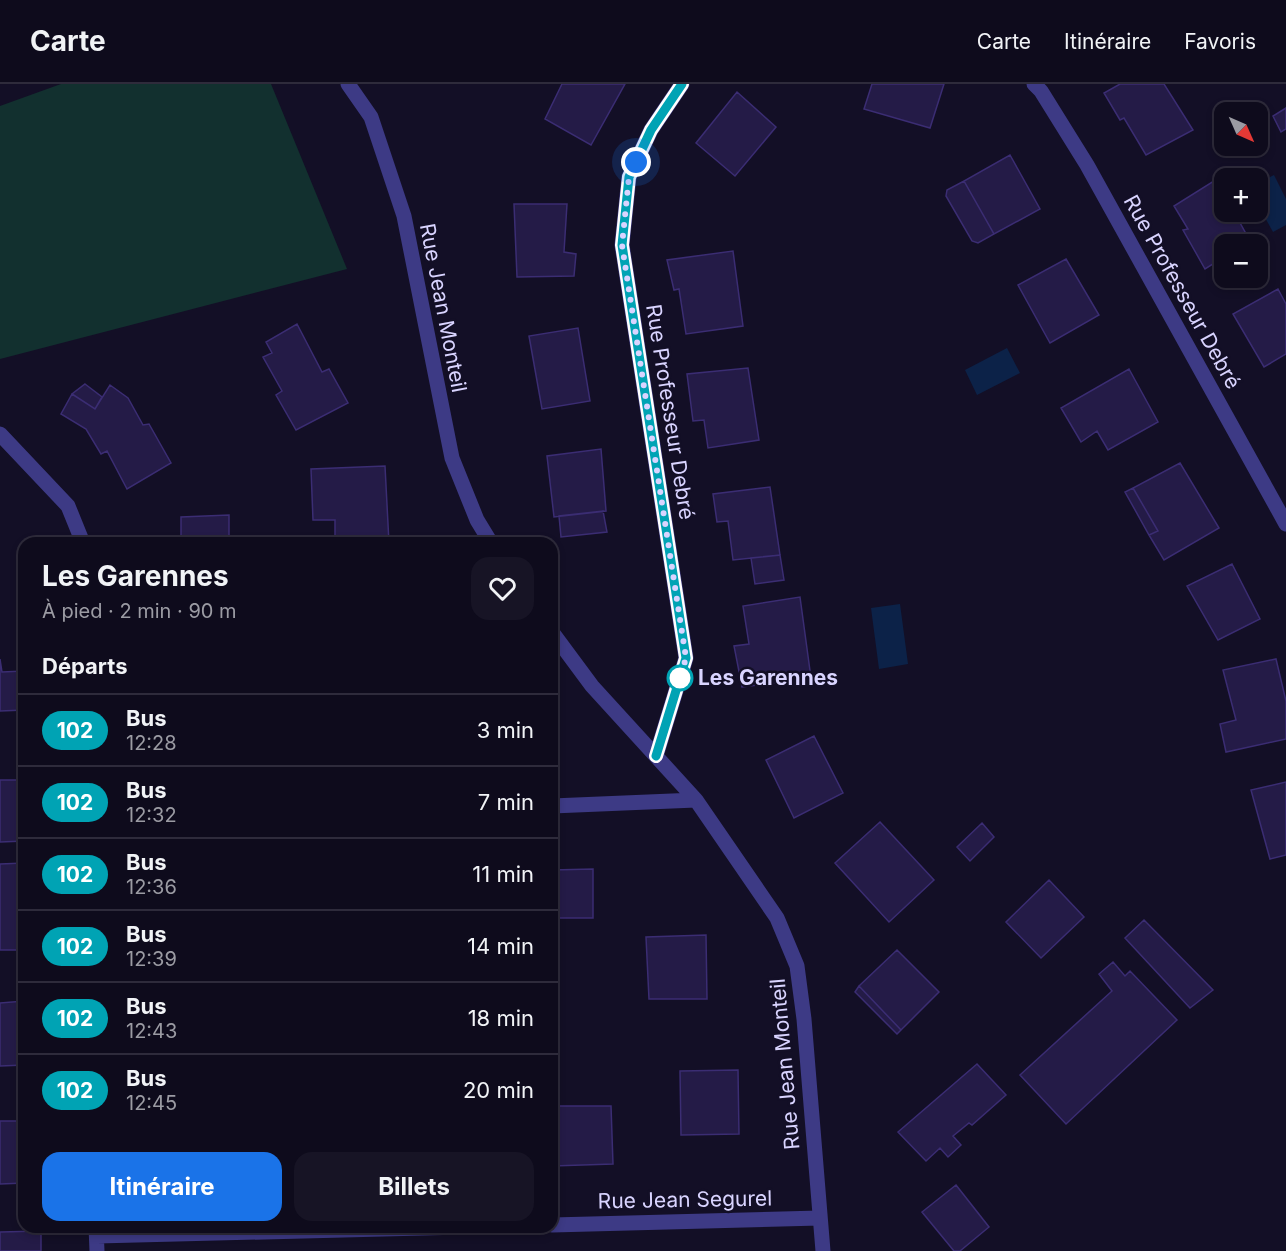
<!DOCTYPE html>
<html lang="fr">
<head>
<meta charset="utf-8">
<style>
  :root { --surface:#0e0b1c; --page:#171425; --text:#f1f3f6; --muted:#9b9ba3; --line:#2e2b3b; --accent:#1a73e8 }
  body { margin:0; font-family:Inter,sans-serif; background:var(--page); color:var(--text); height:100vh; display:flex; flex-direction:column; font-size:22px; white-space:nowrap }
  * { box-sizing:border-box; margin:0 }
  p { font-size:20px; color:var(--muted) }
  .icon { flex:none; width:33px; height:33px; fill:none; stroke:currentColor; stroke-width:2; stroke-linecap:round; stroke-linejoin:round }
  .map { position:relative; flex:1; overflow:hidden }
  .panel { position:absolute; left:18px; top:453px; width:540px; height:696px; display:flex; flex-direction:column; background:var(--surface); border-radius:18px; box-shadow:0 3px 9px #0003,0 0 0 2px var(--line) }
  .panel>* { flex:none }
  .badge { padding:0 12px; border-radius:20px; font-size:21px; line-height:39px }
  .needle { width:39px; rotate:135deg }
  .tools { position:absolute; left:1214px; top:18px; display:grid; gap:12px }
  .tools a { display:grid; place-items:center; width:54px; height:54px; border-radius:12px; background:var(--surface); box-shadow:0 3px 9px #0003,0 0 0 2px var(--line); font-size:30px }
  .you { position:absolute; width:30px; height:30px; margin:-15px; border:4px solid #fff; border-radius:50%; background:#1a73e8; box-shadow:0 0 0 9px #1a73e833 }
  .map>.badge { position:absolute; translate:-50% -50%; box-shadow:0 0 0 3px #fff }
  h2 { padding:0 24px; font-size:22px; line-height:54px }
  .round { display:grid; place-items:center; flex:none; width:63px; height:63px; border-radius:18px; background:var(--page) }
  .head { display:flex; align-items:center; justify-content:space-between; height:102px; padding:0 24px }
  h1 { font-size:28px; font-weight:700; line-height:45px }
  .cta { display:flex; gap:12px; margin-top:auto; padding:12px 24px }
  .cta a { flex:1; height:69px; border-radius:18px; background:var(--accent); color:#fff; font-size:24px; font-weight:700; line-height:69px; text-align:center }
  .cta a+a { background:var(--page); color:var(--text) }
  ul { padding:0; list-style:none }
  li { display:flex; align-items:center; gap:18px; height:72px; padding:0 24px; border-top:2px solid var(--line) }
  li div { flex:1 }
  li b { display:block; font-size:22px }
  li em { font-style:normal }
  li .badge { min-width:66px; font-weight:700; text-align:center }
  header { display:flex; align-items:center; gap:36px; box-sizing:border-box; height:84px; padding:0 30px; background:var(--surface); border-bottom:2px solid var(--line) }
  header strong { font-size:28px }
  nav { display:flex; gap:33px; margin-inline-start:auto; font-size:21px }
  .map>svg:first-child { display:block }
  .green { fill:#12302f }
  .water { fill:#0c2248 }
  .building { fill:#241b47; stroke:#3b2d73; stroke-width:1.5 }
  .lines { fill:none; stroke-linecap:round; stroke-linejoin:round }
  .minor { stroke:#3d3a85; stroke-width:15 }
  .line-casing { stroke:#fff; stroke-width:14 }
  .line { stroke:#00a3b4; stroke-width:9 }
  .walk { stroke:#d9d4ff; stroke-width:6; stroke-dasharray:0 10.8 }
  .stop-dot { fill:#fff; stroke:#00a3b4; stroke-width:3 }
  .labels { text-anchor:middle; stroke-width:5; stroke-linejoin:round; paint-order:stroke }
  .street-label { font-size:21px; fill:#d9d4ff; stroke:#130f26 }
  .stop-label { font-size:21px; font-weight:bold; fill:#d9d4ff; stroke:#130f26; text-anchor:start }
</style>
</head>
<body>
<header>
<strong>Carte</strong>
<nav><a>Carte</a><a>Itinéraire</a><a>Favoris</a></nav>
</header>
<div class="map">
<svg width="1286" height="1167" viewBox="0 0 1286 1167">
  <rect width="100%" height="100%" fill="#130f26"/>
  <!-- green -->
  <path class="green" d="M61,0H271L347,185L0,275V22Z"/>
  <!-- water -->
  <path class="water" d="M1274,91L1286,115V141L1273,148L1257,119V100Z
    M1007,264L1020,289L977,311L965,286Z
    M900,520L908,580L879,585L871,524Z"/>
  <!-- building -->
  <path class="building" d="M562,0H625L591,61L545,35Z
    M872,0H944L930,44L864,25Z
    M1120,0H1164L1193,46L1146,71L1124,34L1120,36L1104,9Z
    M737,8L776,43L735,92L696,59Z
    M1286,24V45L1281,48L1273,32Z
    M1010,71L1040,125L994,150L964,97Z
    M1217,95L1224,108V128H1234L1250,157L1244,160H1224V173L1205,185L1183,146L1188,145L1174,122Z
    M964,97L994,150L978,159L972,157L946,112L947,106Z
    M514,120H567L564,168L576,170L574,192L517,193Z
    M733,167L743,242L686,250L679,205L674,206L667,176Z
    M1066,175L1099,231L1050,259L1018,201Z
    M1278,205L1286,220V270L1264,283L1233,230Z
    M297,240L322,288L329,285L348,319L296,346L276,311L282,307L263,273L272,269L266,258Z
    M578,244L590,317L542,325L529,252Z
    M748,284L759,356L708,364L704,336L693,337L687,290Z
    M1129,285L1158,338L1108,366L1097,347L1081,358L1061,324Z
    M85,300L102,313L95,325L72,310Z
    M110,301L128,314L143,341L149,340L171,379L127,405L107,367L101,370L86,345L61,330L72,310L95,325Z
    M601,365L606,427L554,433L547,372Z
    M1180,379L1219,444L1164,476L1149,451L1158,447L1133,404Z
    M385,382L389,459H335V436H313L311,385Z
    M770,403L780,471L733,476L728,437L717,438L713,410Z
    M1133,404L1158,447L1149,451L1125,408Z
    M603,427L607,448L561,453L559,432Z
    M229,431V459H181V433Z
    M780,471L784,496L755,500L751,474Z
    M1232,480L1260,535L1218,556L1187,502Z
    M800,513L811,594L742,603L734,562L749,560L743,522Z
    M0,575L2,588L24,587V626L0,627Z
    M1276,575L1286,617V655L1226,668L1220,640L1236,636L1223,586Z
    M814,652L843,709L794,734L766,676Z
    M0,696H24V757L0,758Z
    M1286,698V771L1270,775L1251,706Z
    M880,738L934,796L889,838L835,779Z
    M982,739L994,753L970,777L957,763Z
    M24,779V866H0V780Z
    M593,785V834H552V786Z
    M1049,796L1084,833L1041,874L1006,838Z
    M1144,836L1213,906L1190,924L1125,854Z
    M706,851L707,915H649L646,853Z
    M897,866L939,908L901,946L859,902Z
    M1113,878L1125,892L1130,887L1177,936L1066,1040L1020,991L1112,907L1099,890Z
    M859,902L901,946L897,950L855,908Z
    M24,917V981L0,982V919Z
    M977,980L1006,1011L972,1041L969,1039L953,1052L961,1061L948,1073L940,1064L926,1077L898,1048Z
    M738,986L739,1050L681,1051L680,987Z
    M552,1022H611L613,1080L552,1082Z
    M0,1037H24V1099L0,1100Z
    M956,1101L989,1143L960,1167H954L922,1128Z
    M41,1147V1167H0V1148Z"/>
  <g class="lines">
    <!-- minor -->
    <path class="minor" d="M348,0L371,33L404,132L452,374L477,436L491,459
      M1034,0L1041,7L1087,81L1286,440
      M0,350L68,422L83,459
      M552,548L592,602L696,716L777,834L797,882L804,935L823,1167
      M656,672L686,574L622,161L629,93L651,46L682,0
      M552,722L696,716
      M552,1141L820,1134
      M96,1143L97,1167
      M97,1152L463,1143"/>
  </g>
  <g class="lines">
    <!-- line casing -->
    <g class="line-casing">
      <path id="line" d="M656,672L686,574L622,161L629,93L651,46L682,0"/>
    </g>
    <!-- line -->
    <use href="#line" class="line"/>
    <!-- walk -->
    <path class="walk" d="M636,78L629,93L622,161L686,574L680,594"/>
  </g>
  <!-- markers -->
  <circle class="stop-dot" cx="680" cy="594" r="12"/>
  <g class="labels">
    <!-- street labels -->
    <g class="street-label">
      <text transform="translate(1182 208) rotate(61)" y="7">Rue Professeur Debré</text>
      <text transform="translate(443 224) rotate(79)" y="7">Rue Jean Monteil</text>
      <text transform="translate(670 328) rotate(81)" y="7">Rue Professeur Debré</text>
      <text transform="translate(785 980) rotate(-95)" y="7">Rue Jean Monteil</text>
      <text transform="translate(685 1116) rotate(-1)" y="7">Rue Jean Segurel</text>
    </g>
    <!-- stop labels -->
    <g class="stop-label">
      <text x="698" y="601">Les Garennes</text>
    </g>
  </g>
</svg>
<div class="tools">
<a><svg class="needle" viewBox="-14 -14 28 28"><path d="M0-13l5 13h-10z" fill="#e53935"/><path d="M0 13l5-13h-10z" fill="#9b9ba3"/></svg></a>
<a>+</a>
<a>−</a>
</div>
<div class="you" style="left:636px;top:78px"></div>
<section class="panel">
<div class="head"><div><h1>Les Garennes</h1><p>À pied · 2 min · 90 m</p></div><a class="round"><svg class="icon" aria-label="heart" viewBox="0 0 24 24"><path d="M12 20l-8-8c-3-5 5-10 8-4 3-6 11-1 8 4z"/></svg></a></div>
<h2>Départs</h2>
<ul>
<li><span class="badge" style="background:#00a3b4;color:#fff">102</span><div><b>Bus</b><p>12:28</p></div><em>3 min</em></li>
<li><span class="badge" style="background:#00a3b4;color:#fff">102</span><div><b>Bus</b><p>12:32</p></div><em>7 min</em></li>
<li><span class="badge" style="background:#00a3b4;color:#fff">102</span><div><b>Bus</b><p>12:36</p></div><em>11 min</em></li>
<li><span class="badge" style="background:#00a3b4;color:#fff">102</span><div><b>Bus</b><p>12:39</p></div><em>14 min</em></li>
<li><span class="badge" style="background:#00a3b4;color:#fff">102</span><div><b>Bus</b><p>12:43</p></div><em>18 min</em></li>
<li><span class="badge" style="background:#00a3b4;color:#fff">102</span><div><b>Bus</b><p>12:45</p></div><em>20 min</em></li>
</ul>
<div class="cta"><a>Itinéraire</a><a>Billets</a></div>
</section>
</div>
</body>
</html>
